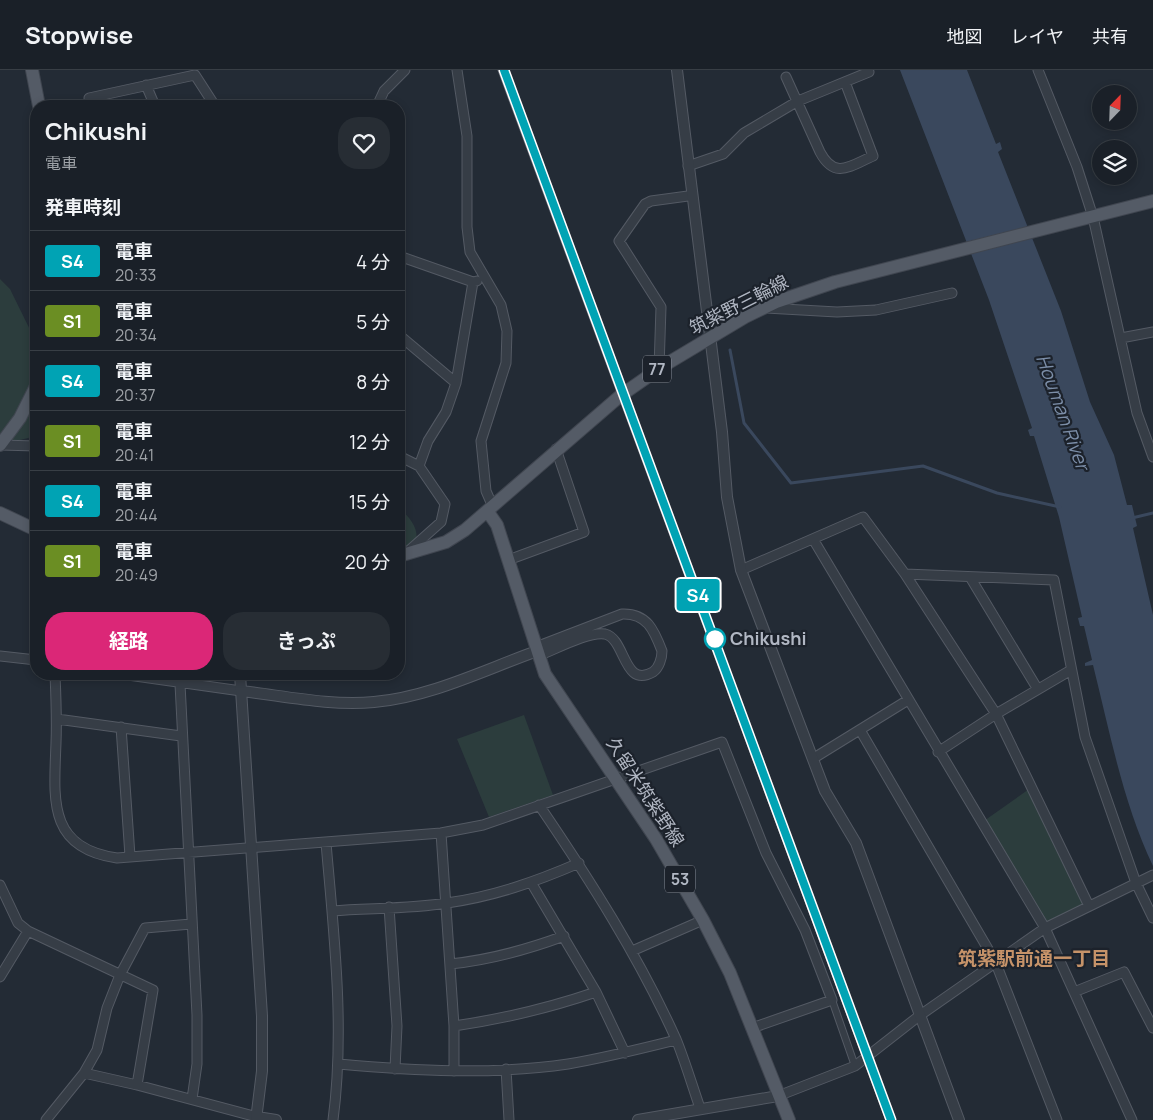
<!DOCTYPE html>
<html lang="ja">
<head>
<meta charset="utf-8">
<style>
  :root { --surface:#1a2028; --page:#272d34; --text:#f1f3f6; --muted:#9fa3a8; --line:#383e45; --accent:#db2777 }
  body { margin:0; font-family:Manrope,"Noto Sans JP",sans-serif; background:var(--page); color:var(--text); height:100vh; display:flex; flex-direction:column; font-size:19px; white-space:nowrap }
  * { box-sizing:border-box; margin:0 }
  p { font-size:16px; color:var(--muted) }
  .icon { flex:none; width:28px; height:28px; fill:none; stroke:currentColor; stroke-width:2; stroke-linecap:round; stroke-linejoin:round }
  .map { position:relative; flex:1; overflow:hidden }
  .details { position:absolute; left:30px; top:30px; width:375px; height:580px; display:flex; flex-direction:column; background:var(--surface); border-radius:20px; box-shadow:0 2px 8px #0003,0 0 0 1px var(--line) }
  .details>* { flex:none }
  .badge { padding:0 10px; border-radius:4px; font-size:18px; line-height:32px }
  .needle { width:32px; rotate:23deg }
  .controls { position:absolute; left:1092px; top:15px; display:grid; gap:10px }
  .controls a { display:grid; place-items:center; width:45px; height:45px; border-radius:50%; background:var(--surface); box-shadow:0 2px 8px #0003,0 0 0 1px var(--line); font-size:25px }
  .map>.badge { position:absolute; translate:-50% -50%; box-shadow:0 0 0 2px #fff }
  h2 { padding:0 15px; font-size:19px; line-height:45px }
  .round { display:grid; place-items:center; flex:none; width:52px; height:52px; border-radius:20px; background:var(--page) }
  .overview { display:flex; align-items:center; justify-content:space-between; height:85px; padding:0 15px }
  h1 { font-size:24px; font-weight:700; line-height:38px }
  .button { display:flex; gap:10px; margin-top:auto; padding:10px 15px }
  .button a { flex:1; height:58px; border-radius:20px; background:var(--accent); color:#fff; font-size:20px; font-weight:700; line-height:58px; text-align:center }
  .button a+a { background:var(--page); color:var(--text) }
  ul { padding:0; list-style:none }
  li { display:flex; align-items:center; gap:15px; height:60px; padding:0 15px; border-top:1px solid var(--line) }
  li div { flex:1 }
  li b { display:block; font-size:19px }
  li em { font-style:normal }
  li .badge { min-width:55px; font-weight:700; text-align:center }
  header { display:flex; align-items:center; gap:30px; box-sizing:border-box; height:70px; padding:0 25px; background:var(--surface); border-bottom:1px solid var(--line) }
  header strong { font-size:24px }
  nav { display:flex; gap:28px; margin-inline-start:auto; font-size:18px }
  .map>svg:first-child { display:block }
  .green { fill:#2c3d3d }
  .water { fill:#3a485d }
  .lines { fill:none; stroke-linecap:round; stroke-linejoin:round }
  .stream { stroke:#3a485d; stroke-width:3 }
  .pedestrian-casing { stroke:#545a64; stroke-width:8 }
  .minor-casing { stroke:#545a64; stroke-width:11 }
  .tertiary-casing { stroke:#545a64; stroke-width:12 }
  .primary-casing { stroke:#404650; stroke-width:14 }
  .pedestrian { stroke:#363d46; stroke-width:6 }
  .minor { stroke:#363d46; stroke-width:9 }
  .tertiary { stroke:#363d46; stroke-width:10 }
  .primary { stroke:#545b66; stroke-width:12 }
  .rail-casing { stroke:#5e6672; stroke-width:5 }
  .rail { stroke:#1c222b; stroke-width:3; stroke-dasharray:9; stroke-linecap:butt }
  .line-casing { stroke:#fff; stroke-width:11 }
  .line { stroke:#00a3b4; stroke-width:8 }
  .stop-dot { fill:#fff; stroke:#00a3b4; stroke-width:2.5 }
  .labels { text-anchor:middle; stroke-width:4.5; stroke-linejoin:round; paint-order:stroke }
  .shield { fill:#1c222b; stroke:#848a95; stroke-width:1 }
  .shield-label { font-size:16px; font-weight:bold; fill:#b1b7c3 }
  .street-label { font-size:18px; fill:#b1b7c3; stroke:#1c222b }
  .stop-label { font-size:18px; font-weight:bold; fill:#b1b7c3; stroke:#1c222b; text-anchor:start }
  .water-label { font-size:19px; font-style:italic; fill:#7c8ea8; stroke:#1c222b }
  .neighbourhood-label { font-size:19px; font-weight:bold; fill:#c69369; stroke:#1c222b }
</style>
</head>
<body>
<header>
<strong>Stopwise</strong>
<nav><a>地図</a><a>レイヤ</a><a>共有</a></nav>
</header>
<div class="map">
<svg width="1153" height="1050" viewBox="0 0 1153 1050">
  <rect width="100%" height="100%" fill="#232b35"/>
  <!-- green -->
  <path class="green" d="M0,209L10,219L36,272V366L0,375Z
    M399,438C422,457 423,476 399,495Z
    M524,645L553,725L489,747L457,669Z
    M1032,717L1089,836L1045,858L981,753Z"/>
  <!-- water -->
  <path class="water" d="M900,0H967L996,74L1000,72L1002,79L998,82L1061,241L1090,332L1114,385L1127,435H1132L1137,456L1133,458L1153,545V796C1123,733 1110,663 1093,595L1085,596V593L1092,590L1084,556H1080L1078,548L1082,547L1059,447L1034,366H1030L1028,360L1032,358L989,230Z"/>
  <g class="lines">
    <!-- stream -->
    <path class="stream" d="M730,280L744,353L791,413L923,396L997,423L1060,437
      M1132,448L1153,443"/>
    <!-- pedestrian casing -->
    <g class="pedestrian-casing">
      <path id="pedestrian" d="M832,930L855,996"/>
    </g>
    <!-- minor casing -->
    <g class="minor-casing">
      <path id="minor" d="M457,0L467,66V157L470,182L501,235L507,261L506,293L481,371L486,421L493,437
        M1038,0L1077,97L1093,147L1137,343L1153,387
        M786,7L820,82C835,110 850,96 873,86L845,12
        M146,15L155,36
        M91,36L89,28L195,5L215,36
        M377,36L384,21L405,0
        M688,96L723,84L744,63L798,31L869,2L868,0
        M399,186L473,212L477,211
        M766,238L837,242L876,240L952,223
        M399,265L456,313
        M1121,268L1153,262
        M659,298L661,237L619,171L645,134L651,131L688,126
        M0,375L36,376
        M399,386L419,396L445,434L441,452L405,484
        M419,396L428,371L446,342L456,313L473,212
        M813,469L1045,858L1132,1050
        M508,490L584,462L556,379
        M741,500L863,447L905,504L996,644L1089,836
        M905,504L1054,510L1085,667L1136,813L1153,848
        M970,507L1037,618
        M536,577L622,544C647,543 654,560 662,581C662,588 659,598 653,602C623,619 626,569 605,564C589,561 554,580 538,586
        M0,586L36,590
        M55,604C56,627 57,650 56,673C54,729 47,778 117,788L441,763L483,755L722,672L766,783L805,860L832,930L752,958
        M121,604L241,621
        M180,614L197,945V994L192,1029
        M57,649L181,666
        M121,657L130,786
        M860,660L995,891L1057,1050
        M938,682L996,644L1071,600
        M814,688L908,630
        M539,735C590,810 639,887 676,969C685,991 692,1015 700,1038
        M441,763L454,956V1001
        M326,773C334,865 345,959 333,1050
        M532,814L596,922L625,983
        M0,815L18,853L28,861
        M389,837L397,956L395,999
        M332,841C370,838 410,839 447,833C495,826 535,812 579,793
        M632,881L703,850
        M450,894C490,890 526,880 564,866
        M0,907L28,861L153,920L137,1015
        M1074,922L1124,902L1153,958
        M454,956C503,949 549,938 596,922
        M339,994C415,1001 492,1005 568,994C604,988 640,979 676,970
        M506,999L509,1050
        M84,1003L137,1015L257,1047
        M778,1026L855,996L919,946L1045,858L1153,805
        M46,1050L84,1003L97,980L107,938L120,905L145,858L191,854"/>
    </g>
    <!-- tertiary casing -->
    <g class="tertiary-casing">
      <path id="tertiary" d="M677,0L722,362L727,427L741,500L825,721L856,773L959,1050
        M240,604L262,946V1001L256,1050
        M241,621C285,626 330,636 374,632C430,627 484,600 537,581
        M257,1047L276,1050
        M638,1050L778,1026"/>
    </g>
    <!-- primary casing -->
    <g class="primary-casing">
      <path id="primary" d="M32,0L39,36
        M0,375L20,348L36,316
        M488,442L497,455L545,604L656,769L703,850L730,903L789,1050
        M0,443L36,460
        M399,486L446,472L465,460L620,326L663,296L745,247L776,232L835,212L1153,131"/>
    </g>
    <!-- pedestrian -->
    <use href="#pedestrian" class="pedestrian"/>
    <!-- minor -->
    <use href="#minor" class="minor"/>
    <!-- tertiary -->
    <use href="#tertiary" class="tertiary"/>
    <!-- primary -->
    <use href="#primary" class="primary"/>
    <!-- rail casing -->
    <g class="rail-casing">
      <path id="rail" d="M500,0L888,1050"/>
    </g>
    <!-- rail -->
    <use href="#rail" class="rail"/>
  </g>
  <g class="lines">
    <!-- line casing -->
    <g class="line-casing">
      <path id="line" d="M504,0L891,1050"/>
    </g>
    <!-- line -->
    <use href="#line" class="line"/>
  </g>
  <!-- markers -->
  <circle class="stop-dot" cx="715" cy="569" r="10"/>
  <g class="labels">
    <!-- shield labels -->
    <g class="shield">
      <rect x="643" y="285.5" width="28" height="27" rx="4"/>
      <rect x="665" y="795.5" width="30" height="27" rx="4"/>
    </g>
    <g class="shield-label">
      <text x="657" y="305">77</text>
      <text x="680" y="815">53</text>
    </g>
    <!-- street labels -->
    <g class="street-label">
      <text transform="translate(739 235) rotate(-27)" y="6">筑紫野三輪線</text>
      <text transform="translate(645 722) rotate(57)" y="6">久留米筑紫野線</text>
    </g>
    <!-- stop labels -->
    <g class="stop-label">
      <text x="730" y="575">Chikushi</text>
    </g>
    <!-- water labels -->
    <g class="water-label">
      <text transform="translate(1063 342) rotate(70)" y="7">Houman River</text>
    </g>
    <!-- neighbourhood labels -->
    <g class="neighbourhood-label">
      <text x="1034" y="895">筑紫駅前通一丁目</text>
    </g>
  </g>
</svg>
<div class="controls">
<a><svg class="needle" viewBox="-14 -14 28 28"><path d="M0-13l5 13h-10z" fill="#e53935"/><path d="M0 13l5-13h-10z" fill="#9fa3a8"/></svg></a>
<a><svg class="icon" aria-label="layers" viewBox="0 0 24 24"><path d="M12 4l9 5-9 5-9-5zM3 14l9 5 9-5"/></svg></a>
</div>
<b class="badge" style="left:698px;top:525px;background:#00a3b4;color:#fff">S4</b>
<section class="details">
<div class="overview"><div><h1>Chikushi</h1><p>電車</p></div><a class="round"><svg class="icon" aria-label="heart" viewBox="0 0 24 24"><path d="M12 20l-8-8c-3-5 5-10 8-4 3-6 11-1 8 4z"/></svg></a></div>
<h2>発車時刻</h2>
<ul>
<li><span class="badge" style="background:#00a3b4;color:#fff">S4</span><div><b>電車</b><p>20:33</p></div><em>4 分</em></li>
<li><span class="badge" style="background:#6b8e23;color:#fff">S1</span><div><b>電車</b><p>20:34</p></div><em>5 分</em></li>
<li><span class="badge" style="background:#00a3b4;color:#fff">S4</span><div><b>電車</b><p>20:37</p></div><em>8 分</em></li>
<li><span class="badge" style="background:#6b8e23;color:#fff">S1</span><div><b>電車</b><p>20:41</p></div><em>12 分</em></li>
<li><span class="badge" style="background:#00a3b4;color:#fff">S4</span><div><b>電車</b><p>20:44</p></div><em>15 分</em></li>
<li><span class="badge" style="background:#6b8e23;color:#fff">S1</span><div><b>電車</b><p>20:49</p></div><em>20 分</em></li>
</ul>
<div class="button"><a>経路</a><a>きっぷ</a></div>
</section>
</div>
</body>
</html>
